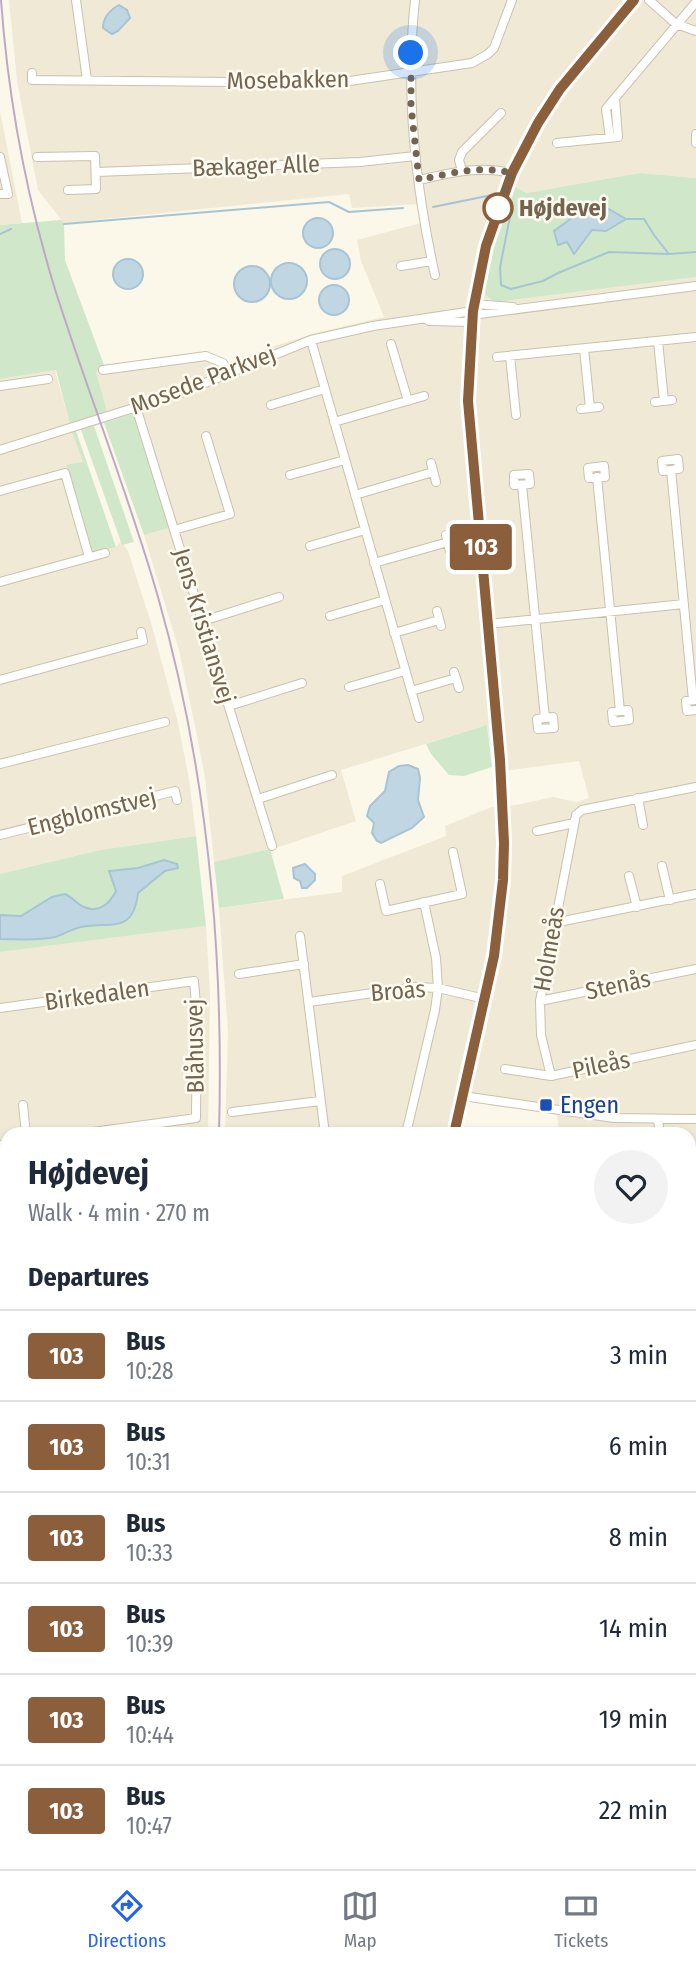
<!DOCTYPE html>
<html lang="en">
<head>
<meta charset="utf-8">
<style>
  :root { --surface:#fff; --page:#f2f2f3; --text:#1f2937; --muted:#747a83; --line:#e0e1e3; --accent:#2563eb }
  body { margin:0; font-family:"Fira Sans Condensed",sans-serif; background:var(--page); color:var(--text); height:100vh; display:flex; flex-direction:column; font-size:26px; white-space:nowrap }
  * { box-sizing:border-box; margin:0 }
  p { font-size:23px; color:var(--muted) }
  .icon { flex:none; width:38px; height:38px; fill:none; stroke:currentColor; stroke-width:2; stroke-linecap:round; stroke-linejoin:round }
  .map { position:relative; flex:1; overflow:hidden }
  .sheet { position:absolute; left:0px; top:1127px; width:696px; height:742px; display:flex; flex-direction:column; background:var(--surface); border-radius:21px 21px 0 0; box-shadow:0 4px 10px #0003 }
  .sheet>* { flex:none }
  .badge { padding:0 14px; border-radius:5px; font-size:24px; line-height:46px }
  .you { position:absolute; width:35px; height:35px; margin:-18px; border:5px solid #fff; border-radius:50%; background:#1a73e8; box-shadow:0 0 0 10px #1a73e833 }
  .map>.badge { position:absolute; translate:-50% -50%; box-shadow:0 0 0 4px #fff }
  h2 { padding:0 28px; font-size:26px; line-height:63px }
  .round { display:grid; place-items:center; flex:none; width:74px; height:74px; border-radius:37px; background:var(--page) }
  .head { display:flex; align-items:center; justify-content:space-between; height:119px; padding:0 28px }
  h1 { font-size:33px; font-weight:700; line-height:52px }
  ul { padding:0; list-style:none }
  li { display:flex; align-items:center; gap:21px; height:91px; padding:0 28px; border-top:2px solid var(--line) }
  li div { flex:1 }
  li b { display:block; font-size:26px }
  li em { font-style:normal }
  li .badge { min-width:77px; font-weight:700; text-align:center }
  .menu { display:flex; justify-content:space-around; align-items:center; height:98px; border-top:2px solid var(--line); background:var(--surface); font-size:19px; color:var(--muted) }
  .menu a { display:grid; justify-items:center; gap:4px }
  .menu .active { color:var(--accent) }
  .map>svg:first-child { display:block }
  .residential { fill:#efe9d6 }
  .education { fill:#f5e7f8 }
  .green { fill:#d0e8c9 }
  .water { fill:#c0d7e3; stroke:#a7c4d4; stroke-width:2 }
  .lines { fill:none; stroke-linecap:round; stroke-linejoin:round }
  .stream { stroke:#a7c4d4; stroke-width:2 }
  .minor-casing { stroke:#cac0ae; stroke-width:10 }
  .minor { stroke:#fff; stroke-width:8 }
  .tram { stroke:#bea9c5; stroke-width:2 }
  .line-casing { stroke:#fff; stroke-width:16 }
  .line { stroke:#8b5e3c; stroke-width:10 }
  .walk { stroke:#74644f; stroke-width:7; stroke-dasharray:0 12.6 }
  .stop-dot { fill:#fff; stroke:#8b5e3c; stroke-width:3.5 }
  .transit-dot { fill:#1a4fb4; stroke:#fefbf1; stroke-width:2.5 }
  .labels { text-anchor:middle; stroke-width:5; stroke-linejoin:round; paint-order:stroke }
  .street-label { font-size:24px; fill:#74644f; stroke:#fefbf1 }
  .stop-label { font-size:24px; font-weight:bold; fill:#74644f; stroke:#fefbf1; text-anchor:start }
  .transit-label { font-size:24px; fill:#164399; stroke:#fefbf1; text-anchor:start }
</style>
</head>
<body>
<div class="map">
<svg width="696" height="1869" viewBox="0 0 696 1869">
  <rect width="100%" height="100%" fill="#fbf8ea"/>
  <!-- residential -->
  <path class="residential" d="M9,0H696V178L640,173L526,193L495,302L696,277V1374L690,1375V1134H560L556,1110L467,1100L456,1134H225L228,1032L219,908L342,892V876L446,836L445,826L492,807L516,805L553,797L576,802L589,798L579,761L511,770H494L487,725L341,770L356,821L276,848L214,862L205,777L195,726L179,650L144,535L169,528L135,414L110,421L96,372L104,365L139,361L142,369L208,359L222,368L235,359L315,333L384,317L361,261L357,240L421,223L418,204L352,208L349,194L64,223L38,190L17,81Z
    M0,111L22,223L0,225Z
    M55,370L72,432L84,463L66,466L95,553L116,547L121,541L128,551L152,626L178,723L189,779L196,836L100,850L0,874V379Z
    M206,926L210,993L208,1134H7V1546L0,1547V952Z
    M696,1514V1709L690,1710V1515Z
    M690,1750L696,1751V1869H428L426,1862H690Z
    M0,1788H7V1862H401L403,1869H0Z"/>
  <!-- education -->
  <path class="education" d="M7,1556V1755L0,1756V1557Z"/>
  <!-- green -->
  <path class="green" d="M640,173L696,178V277L495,302L480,291L489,248L513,186L526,193Z
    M61,220L64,223L65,260L104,365L96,372L110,421L135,413L169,528L144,535L104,423L94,426L134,542L122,545L81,430L76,431L116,547L95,553L90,549L66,465L83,462L72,432L56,370L0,379V225Z
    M487,725L492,767L464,776L449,775L431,754L426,744Z
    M196,836L206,926L0,952V874L100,850Z
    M270,849L284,899L219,908L214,862Z
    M696,1396V1483L690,1484V1397Z"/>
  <!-- water -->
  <path class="water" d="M119,5L127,10L130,18L118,31L112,34L103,28C103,18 110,10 119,5Z
    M593,208H607L626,219L606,231L592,230L574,254L567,242L558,245L554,231L576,215Z
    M303 233a15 15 0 1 1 30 0a15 15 0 1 1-30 0Z
    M320 264a15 15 0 1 1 30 0a15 15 0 1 1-30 0Z
    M113 274a15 15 0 1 1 30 0a15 15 0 1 1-30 0Z
    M271 281a18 18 0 1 1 36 0a18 18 0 1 1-36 0Z
    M234 284a18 18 0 1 1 36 0a18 18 0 1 1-36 0Z
    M319 300a15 15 0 1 1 30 0a15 15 0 1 1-30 0Z
    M408,765L418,769L420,778L418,800L424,817L412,828L381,843L377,841L372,833L374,823L367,816L370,806L385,791L389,772L399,766Z
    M164,860L177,864L178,868L165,871L138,893C133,935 111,921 81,927C72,929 64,934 55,937C37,941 18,939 0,939V915L21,916L52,897L65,894C72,897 77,904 84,907C99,914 110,903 116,891L109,871L138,868Z
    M305,864L315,874V880L307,888H302L300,881L294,878L293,868Z"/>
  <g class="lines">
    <!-- stream -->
    <path class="stream" d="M433,207L492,195
      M510,217L500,267L501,285L511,289L543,281L558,273L609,252L669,254L696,252
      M626,219H644L654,235L668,253
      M64,224L329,202L349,212L403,208
      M0,234L11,229"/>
    <!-- minor casing -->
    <g class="minor-casing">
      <path id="minor" d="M76,0L87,80
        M415,0C405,92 415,185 435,275
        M649,0L676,24L696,31
        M32,73V80L336,83L472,63L488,54L494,48L512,0
        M696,134V143
        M610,138L606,109L615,98
        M557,143L618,137L615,98L696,2
        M0,157L8,194H0
        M37,157L95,156L96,189L68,190
        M462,171L459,160L462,152L501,113
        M96,172L360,162L415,156
        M419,180C451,173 479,165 512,173
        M401,266L432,261
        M474,304L513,307
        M472,315L696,286
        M429,321L471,322
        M311,340L419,718
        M658,341L664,401
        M391,344L408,401
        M584,349L590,408
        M510,356L516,415
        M497,357L696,337
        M103,370L206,356L223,363L230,373
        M0,386L48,379
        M655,402L672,400
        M271,405L325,389
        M136,407L272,846
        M581,409L599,407
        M334,422L424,396
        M0,450L178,394L311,340L373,326L473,311
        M678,459L679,469L663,471L662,461Z
        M431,463L436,482
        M604,466L605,477L589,478L588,468Z
        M671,470L693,700
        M529,474L530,484L514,485V475Z
        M290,475L345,460
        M597,477L620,711
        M522,485L545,718
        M0,491L65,473L89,557
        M355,495L433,472
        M174,530L230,514L206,436
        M446,535L450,551
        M310,546L365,530
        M374,563L448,542
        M0,582L105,553
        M437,611L441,626
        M330,616L385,600
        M203,621L279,597
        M488,624L684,604
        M394,633L439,620
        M454,672L459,688
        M0,680L143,641L141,632
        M349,687L405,671
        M411,691L456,678
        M696,700L686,701L687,711L696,710
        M229,706L302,683
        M628,710L629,720L613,722L612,712Z
        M553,717L554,728L538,729L537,719Z
        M0,764L165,722
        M638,798L643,825
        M258,799L332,775
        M537,831L574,823
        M0,835L175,791L177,800
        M662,866L670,900
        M629,876L637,907
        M380,884L386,911L462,894L453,852
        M554,923L696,894
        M300,936L325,1134
        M239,974L304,964
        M540,1001L696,969
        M309,1002L416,987L438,988L485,999
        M0,1008L194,981L197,1017L196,1118L78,1134
        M505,1069L551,1076L696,1045
        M551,1076L541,1035L540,1001L576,815L582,810L696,787
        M463,1096L614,1118L696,1119
        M23,1105L26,1134
        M232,1112L320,1101
        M658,1120L660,1134
        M406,1134L435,1010L438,988L436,958L424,902
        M454,1134L494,956L503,880L504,843L500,760L468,401C469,287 493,184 559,90C582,58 609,29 634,0
        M0,1145L7,1144
        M690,1176L696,1175
        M690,1208L696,1207
        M690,1240L696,1239
        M0,1256L7,1255
        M690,1274L696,1273
        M0,1369L7,1368
        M0,1489L7,1488
        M690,1704L696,1703
        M690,1737H696
        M0,1786L7,1785
        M26,1862L27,1869
        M77,1862L79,1869
        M255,1862L257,1869
        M398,1862L400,1869
        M409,1862L412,1869
        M437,1862L438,1869
        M525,1862L526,1869
        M649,1862L650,1869"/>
    </g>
    <!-- minor -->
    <use href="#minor" class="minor"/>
    <!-- tram -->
    <path class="tram" d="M1,0C8,97 26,194 54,286C87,391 128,492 158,597C208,772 224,952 219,1134
      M126,1869L127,1862"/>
  </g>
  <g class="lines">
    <!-- line casing -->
    <g class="line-casing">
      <path id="line" d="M454,1134L494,956L503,880L504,843L500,760L468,401L473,311L486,246L512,173L538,123L560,89L634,0"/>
    </g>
    <!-- line -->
    <use href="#line" class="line"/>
    <!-- walk -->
    <path class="walk" d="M411,53V106L419,180C451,173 480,165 512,173L496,213L498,208"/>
  </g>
  <!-- markers -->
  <circle class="stop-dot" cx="498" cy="208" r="14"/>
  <rect class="transit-dot" x="539" y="1098" width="14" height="14" rx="3.5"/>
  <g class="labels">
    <!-- street labels -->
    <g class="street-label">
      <text transform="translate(288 80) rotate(-1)" y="8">Mosebakken</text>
      <text transform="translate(256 166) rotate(-2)" y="8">Bækager Alle</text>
      <text transform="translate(203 380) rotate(-21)" y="8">Mosede Parkvej</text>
      <text transform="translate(204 626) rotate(73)" y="8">Jens Kristiansvej</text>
      <text transform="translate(92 812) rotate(-14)" y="8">Engblomstvej</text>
      <text transform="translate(549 949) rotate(-80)" y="8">Holmeås</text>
      <text transform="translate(618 985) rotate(-12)" y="8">Stenås</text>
      <text transform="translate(398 991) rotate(-5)" y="8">Broås</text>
      <text transform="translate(97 995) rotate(-8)" y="8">Birkedalen</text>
      <text transform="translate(195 1046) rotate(-91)" y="8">Blåhusvej</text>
      <text transform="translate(601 1065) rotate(-12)" y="8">Pileås</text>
    </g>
    <!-- stop labels -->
    <g class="stop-label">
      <text x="519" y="216">Højdevej</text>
    </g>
    <!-- transit labels -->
    <g class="transit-label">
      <text x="560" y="1113">Engen</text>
    </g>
  </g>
</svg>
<div class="you" style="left:411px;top:53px"></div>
<b class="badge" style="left:481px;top:547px;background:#8b5e3c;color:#fff">103</b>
<section class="sheet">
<div class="head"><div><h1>Højdevej</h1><p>Walk · 4 min · 270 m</p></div><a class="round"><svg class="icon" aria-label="heart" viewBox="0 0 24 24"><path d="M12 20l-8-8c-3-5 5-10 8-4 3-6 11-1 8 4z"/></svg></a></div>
<h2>Departures</h2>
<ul>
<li><span class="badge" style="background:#8b5e3c;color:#fff">103</span><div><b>Bus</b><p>10:28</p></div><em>3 min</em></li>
<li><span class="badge" style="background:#8b5e3c;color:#fff">103</span><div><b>Bus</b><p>10:31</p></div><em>6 min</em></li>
<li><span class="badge" style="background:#8b5e3c;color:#fff">103</span><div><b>Bus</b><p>10:33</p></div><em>8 min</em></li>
<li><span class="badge" style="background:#8b5e3c;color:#fff">103</span><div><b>Bus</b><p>10:39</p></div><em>14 min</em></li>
<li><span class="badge" style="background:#8b5e3c;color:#fff">103</span><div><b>Bus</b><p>10:44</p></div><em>19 min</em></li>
<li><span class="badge" style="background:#8b5e3c;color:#fff">103</span><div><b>Bus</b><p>10:47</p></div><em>22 min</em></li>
</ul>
</section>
</div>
<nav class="menu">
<a class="active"><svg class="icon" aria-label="directions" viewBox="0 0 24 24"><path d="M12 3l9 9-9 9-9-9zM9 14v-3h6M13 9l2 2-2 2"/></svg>Directions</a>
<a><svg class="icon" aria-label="map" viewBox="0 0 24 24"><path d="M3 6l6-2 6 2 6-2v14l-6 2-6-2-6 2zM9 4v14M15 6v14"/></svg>Map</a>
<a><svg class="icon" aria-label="tickets" viewBox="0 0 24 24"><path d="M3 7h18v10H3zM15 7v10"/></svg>Tickets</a>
</nav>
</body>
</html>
